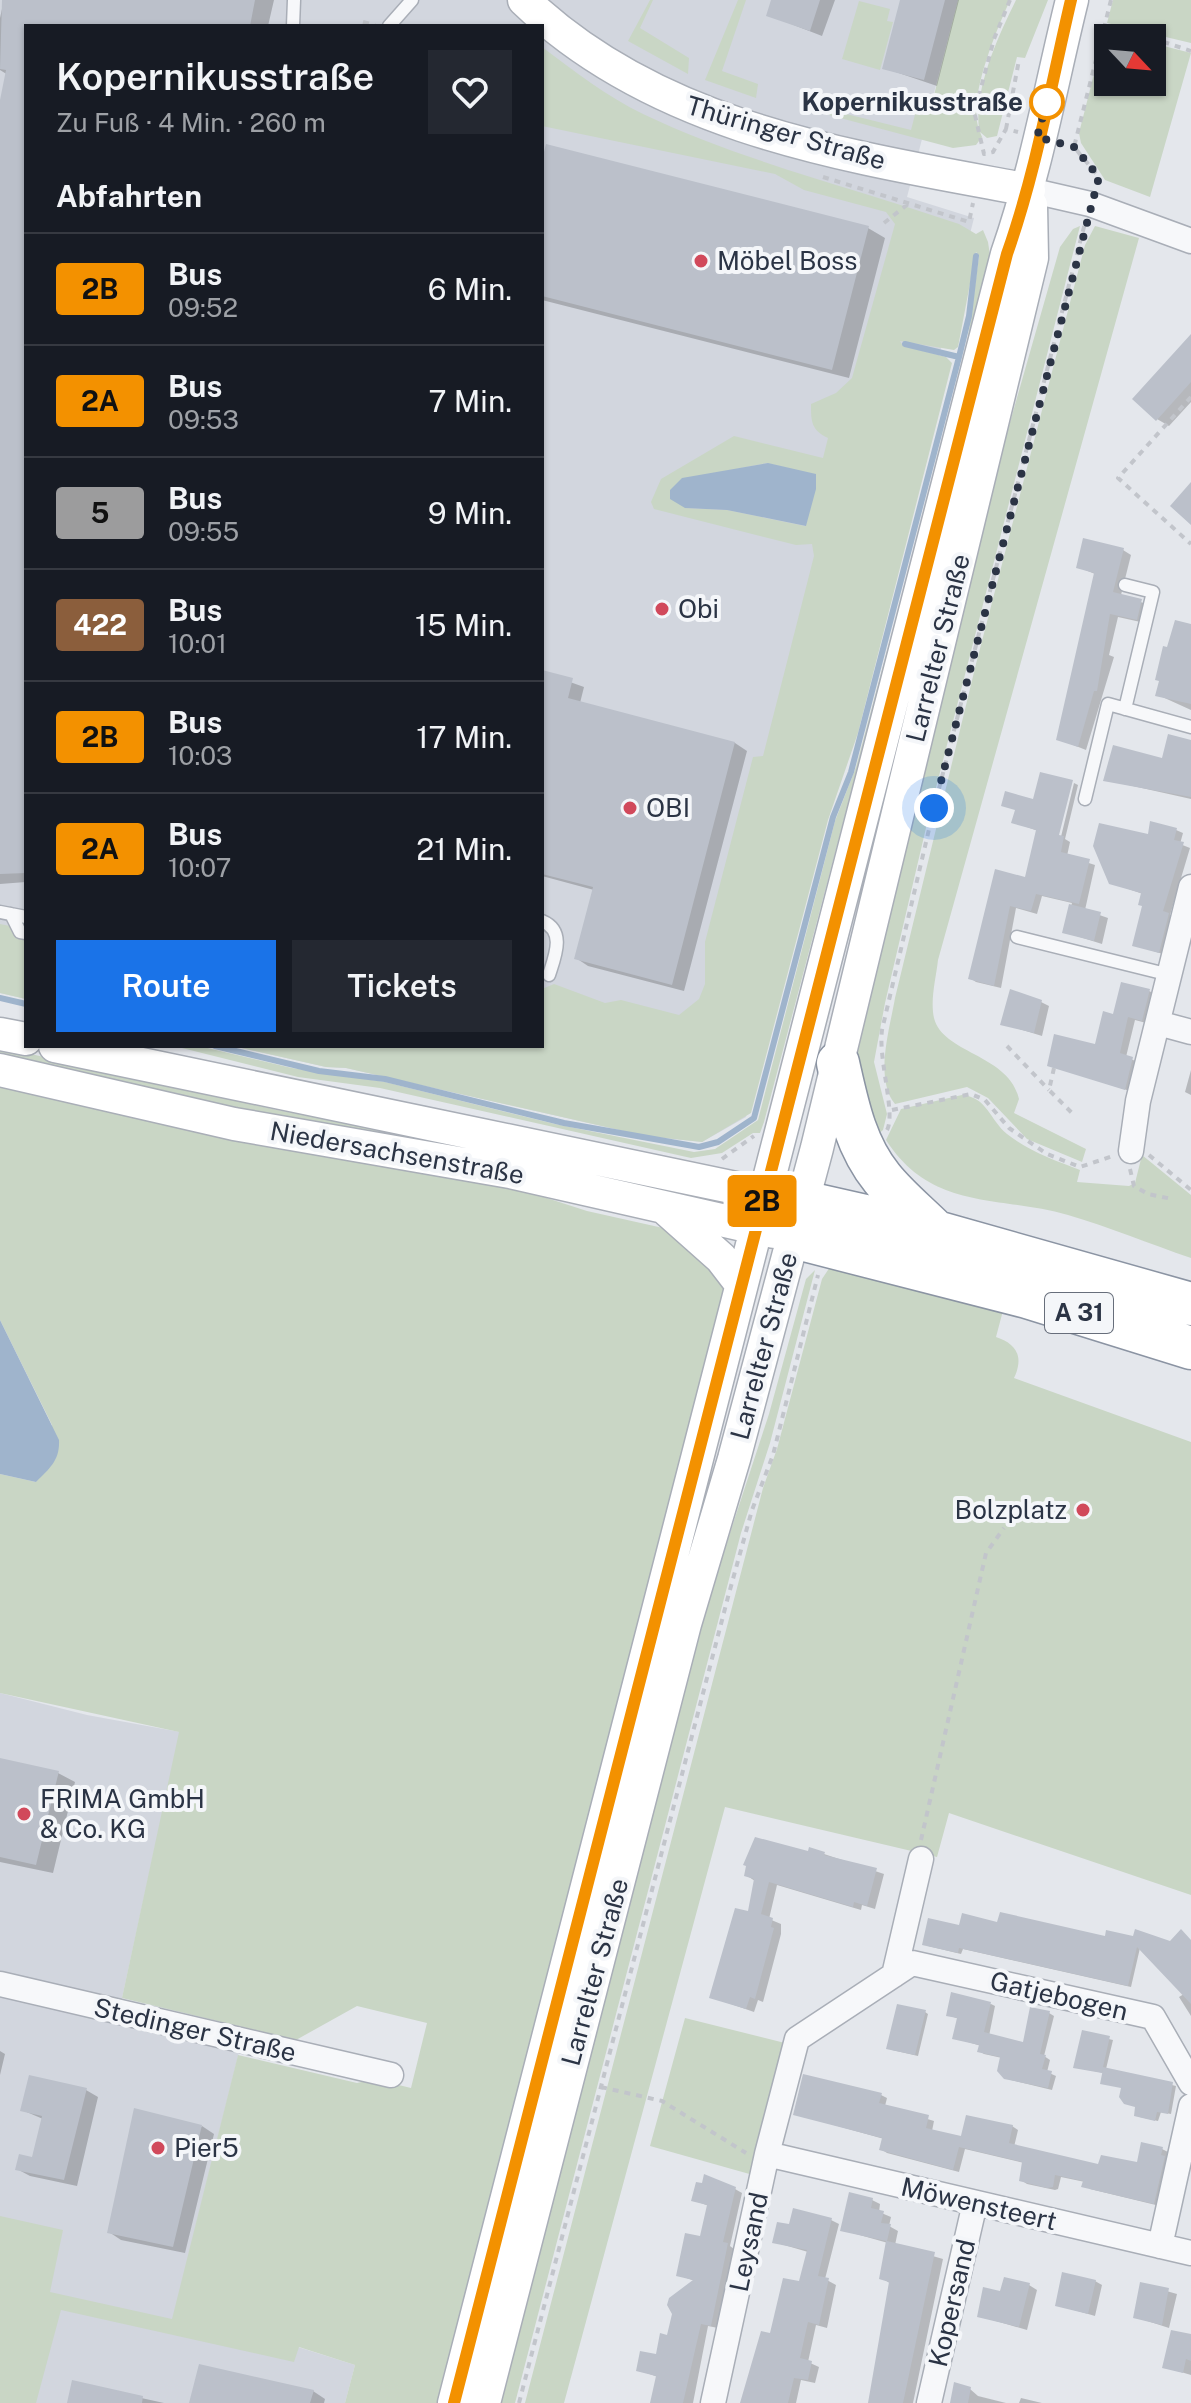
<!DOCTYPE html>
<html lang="de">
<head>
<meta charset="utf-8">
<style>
  :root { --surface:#171b24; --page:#242831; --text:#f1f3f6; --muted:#9ea1a6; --line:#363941; --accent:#1a73e8 }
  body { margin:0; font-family:"Public Sans",sans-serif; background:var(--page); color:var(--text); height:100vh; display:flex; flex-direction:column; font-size:30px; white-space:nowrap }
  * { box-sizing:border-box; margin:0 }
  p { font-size:26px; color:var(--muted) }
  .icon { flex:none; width:44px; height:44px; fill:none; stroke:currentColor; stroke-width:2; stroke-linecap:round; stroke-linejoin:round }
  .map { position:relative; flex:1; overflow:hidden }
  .details { position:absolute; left:24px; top:24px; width:520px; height:1024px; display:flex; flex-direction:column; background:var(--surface); border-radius:0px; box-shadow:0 2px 6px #0004 }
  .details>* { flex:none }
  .badge { padding:0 16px; border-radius:6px; font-size:28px; line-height:52px }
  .needle { width:52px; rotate:116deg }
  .fabs { position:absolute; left:1094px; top:24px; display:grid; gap:16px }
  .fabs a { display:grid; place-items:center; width:72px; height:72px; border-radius:0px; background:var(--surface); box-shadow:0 2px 6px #0004; font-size:40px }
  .you { position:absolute; width:40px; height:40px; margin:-20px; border:6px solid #fff; border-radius:50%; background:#1a73e8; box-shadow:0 0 0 12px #1a73e833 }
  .map>.badge { position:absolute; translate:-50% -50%; box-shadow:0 0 0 4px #fff }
  h2 { padding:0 32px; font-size:30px; line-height:72px }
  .round { display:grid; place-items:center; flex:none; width:84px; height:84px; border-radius:0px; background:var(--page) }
  .overview { display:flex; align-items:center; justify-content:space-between; height:136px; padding:0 32px }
  h1 { font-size:38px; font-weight:600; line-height:60px }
  .button { display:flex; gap:16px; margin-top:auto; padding:16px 32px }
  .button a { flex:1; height:92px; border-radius:0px; background:var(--accent); color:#fff; font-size:32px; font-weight:600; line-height:92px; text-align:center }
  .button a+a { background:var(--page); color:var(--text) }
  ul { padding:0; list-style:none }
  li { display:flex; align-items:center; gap:24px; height:112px; padding:0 32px; border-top:2px solid var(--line) }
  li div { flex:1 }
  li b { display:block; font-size:30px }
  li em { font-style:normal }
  li .badge { min-width:88px; font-weight:700; text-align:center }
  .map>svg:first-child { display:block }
  .built { fill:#d2d6de }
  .green { fill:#c9d6c5; fill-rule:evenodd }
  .water { fill:#9fb4cc }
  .shadow { fill:#0003 }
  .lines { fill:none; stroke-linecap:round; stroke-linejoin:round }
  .stream { stroke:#9fb4cc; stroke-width:6 }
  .building { fill:#bbc0ca }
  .lane-casing { stroke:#a9aeb7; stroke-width:15 }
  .street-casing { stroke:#a9aeb7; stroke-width:27 }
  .secondary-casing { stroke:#a9aeb7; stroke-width:35 }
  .highway-casing { stroke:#8b94a3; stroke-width:45 }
  .path { stroke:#c2c5cb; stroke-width:4; stroke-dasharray:6 6; stroke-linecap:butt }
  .lane { stroke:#f7f8fa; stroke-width:12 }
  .street { stroke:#f7f8fa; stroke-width:24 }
  .secondary { stroke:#fff; stroke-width:32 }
  .highway { stroke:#fff; stroke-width:42 }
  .line-casing { stroke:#fff; stroke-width:18 }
  .line { stroke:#f39100; stroke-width:12 }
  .walk { stroke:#2b3445; stroke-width:8; stroke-dasharray:0 14.4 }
  .stop-dot { fill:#fff; stroke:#f39100; stroke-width:4 }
  .poi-dot { fill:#d1495b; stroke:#f4f6f9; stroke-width:3 }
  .labels { text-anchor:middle; stroke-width:8; stroke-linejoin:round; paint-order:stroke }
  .shield { fill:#f4f6f9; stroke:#676e7b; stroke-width:2 }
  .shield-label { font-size:24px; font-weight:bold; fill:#2b3445 }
  .stop-label { font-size:26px; font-weight:bold; fill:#2b3445; stroke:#f4f6f9; text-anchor:end }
  .street-label { font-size:26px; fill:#2b3445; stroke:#f4f6f9 }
  .poi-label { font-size:26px; fill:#2b3445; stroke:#f4f6f9; text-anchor:start }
</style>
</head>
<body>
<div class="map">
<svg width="1191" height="2403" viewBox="0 0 1191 2403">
  <rect width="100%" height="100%" fill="#e4e7ec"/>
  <!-- built -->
  <path class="built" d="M0,0H958L907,197L974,218L746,1117L702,1142L646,1136L346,1068L326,1067L233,1046H542V26H26V999L0,993Z
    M0,1693L87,1715L180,1732L119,2012L242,2040L173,2319L298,2347L355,2365L345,2403H0Z"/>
  <!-- green -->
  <path class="green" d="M650,0H653L640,28L689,58L688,74L628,41Z
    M738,0H746L722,71L758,84L756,98L705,80Z
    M958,0H1010C997,29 967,99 979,129C974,88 998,37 1016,0H1048L1025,58L1017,57L997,136L987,138L980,132L982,137L976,145L953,148L829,115L830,110L911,130L919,99L932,103Z
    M1113,0H1191V43L1107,23Z
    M859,1L890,9L887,21L893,22L880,70L842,59Z
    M1105,31L1131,38H1108V82H1152V43L1191,53L1150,197L1105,180L1081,143L1079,133Z
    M542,47C574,71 606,96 643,114C744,162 854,188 959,224L976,234L983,230L988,242L991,262L764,1122L760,1133H753L722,1153L691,1158L380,1088L298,1077L174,1046H199L292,1068L385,1082L555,1124L694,1152L715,1149L758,1120L835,821L856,767L965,359L979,256L976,252L958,347L954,350L900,341L903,346L946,357L952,363L858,733L828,820L751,1113L702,1142L646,1136L346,1068L326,1067L233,1046H542V989L554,984L605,1003L621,1000L679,1015L699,999L705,984V942L753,757L763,756L814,556L812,544L796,545L654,509L651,502L661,479L734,436L823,458L828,438C811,430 811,421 811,404L836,393L852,378L895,224L886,212L804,190L775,174L542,126ZM767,463L816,475L805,526L727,510L685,508L726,471Z
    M1080,226L929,815L885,1003L874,1062L887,1114L883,1130L873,1138L855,1073L856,1041L997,468L1060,247L1073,229Z
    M1095,226L1139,238L938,960C936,978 930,1000 934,1018C943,1054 1009,1054 1019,1099L1014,1113L1086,1149L1082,1162L1027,1139L988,1098L967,1087L895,1104C874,1078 890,1028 895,998L976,664L1085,245Z
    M0,924L10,926L18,936L26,938V999L0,993Z
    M0,1047L277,1110L551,1162L273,1119L0,1057Z
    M0,1082L494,1181L587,1211L672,1230L724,1281L726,1307L442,2403H345L355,2365L299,2347L294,2362L61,2310L36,2403H0V2216L63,2230L50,2292L172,2319L238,2055L357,2083L374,2079L411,2088L427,2023L357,2006L296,2040L122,1998L179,1732L0,1693V1474L36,1482L52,1425L0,1320Z
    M962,1095C987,1097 990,1120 1007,1134C1030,1152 1054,1160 1080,1170L1077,1182L1129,1186L1135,1183L1142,1155L1191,1195V1258C1150,1244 1109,1227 1068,1215C997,1195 932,1211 886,1140L901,1109Z
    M832,1264L1005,1303L996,1337C1017,1344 1024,1357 1014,1378L1191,1442V1895L949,1813L937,1857L725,1807L564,2403H525L763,1488L777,1449L822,1279Z
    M815,1270L770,1443L741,1533L515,2403H495L690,1655L769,1414L806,1279Z
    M685,2018L789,2044L753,2175L650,2146Z"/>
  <!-- water -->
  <path class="water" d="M768,463L816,474V489L806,526L727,510L685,508L670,499V490L682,478Z
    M0,1320L59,1440C60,1460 50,1468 36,1482L0,1474Z"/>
  <!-- shadow -->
  <path class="shadow" d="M4,0H274L268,26H26V882L0,884V110L8,75L0,70V18Z
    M773,0H835L822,36L768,15Z
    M902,0H959L937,86L884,68Z
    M542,168L868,228L885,238L849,378L542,300Z
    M1191,337V402L1169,426L1157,419Z
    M1123,550L1131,555L1121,595L1149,605L1145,623L1118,617L1109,655L1114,657L1086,750L1058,739L1095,574L1078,567Z
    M1191,626V710L1158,695L1169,650Z
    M542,672L584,687L580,703L735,743L747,751L684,991L588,966L576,958L594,890L542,876Z
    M1191,742V799L1106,780L1164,761Z
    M1074,783L1078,785L1065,839L1070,842L1067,856L1095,865L1085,910L1108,918L1102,944L1064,932L1072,903L1042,896L1037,914L1016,908L1001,988L976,982L970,978L997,872L1026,879L1038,831L1013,822L1016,810L1006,794L1059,845Z
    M1176,830L1183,833L1180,844L1190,848L1170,915L1175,918L1166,955L1134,945L1144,906L1143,894L1111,883L1150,837Z
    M1149,991L1157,995L1150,1024L1135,1020L1126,1057L1140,1063L1133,1092L1049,1065L1097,1046L1114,1016Z
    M1041,1002L1049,1006L1042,1036L1003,1024Z
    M1191,1070V1095L1185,1092Z
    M0,1760L58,1773L75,1782L53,1873L0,1862Z
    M809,1853L824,1854L884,1874L875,1909L862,1905L861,1910L777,1885L769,1919L781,1924V1934L763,2002L758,2000L754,2012L711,1997L749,1914L755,1881L746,1875Z
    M998,1925L1106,1938L1170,1943L1191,1940V2016L1179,1997L1184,1994L1140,1948L1131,1987L963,1949L961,1954L928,1946L961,1928Z
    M991,2004L995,2006L989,2036L1024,2044L1049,2013L1054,2016L1044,2056L1050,2060L1047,2072L1056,2076L1052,2090L1011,2080L1005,2077L1002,2058L984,2054L979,2051L981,2046L955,2038L959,2019L948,2015Z
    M925,2012L928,2014L918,2056L892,2050Z
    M1083,2033L1113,2040L1106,2069L1176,2086L1171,2114L1161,2112L1158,2121L1140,2117L1137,2107L1124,2088L1104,2073L1079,2068Z
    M0,2051L5,2054L0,2075Z
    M86,2090L98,2097L77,2186L30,2176L17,2169L34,2160L43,2119L22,2110Z
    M881,2095L887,2098L885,2106L934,2121L932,2131L960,2138L1012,2126L1018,2130L1014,2147L1100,2166L1138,2164L1162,2149L1168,2152L1166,2159L1170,2161L1160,2206L1090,2189L1085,2182L1061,2177L1058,2189L1055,2190L1027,2184L1021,2180L1024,2163L965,2149L959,2172L887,2153L881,2149L884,2139L795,2114Z
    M202,2126L214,2134L185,2253L121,2240L109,2232Z
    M735,2189L742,2193L730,2246L734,2249L718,2328L708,2326L693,2403H652L658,2377L638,2370L658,2356L695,2281L678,2275L701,2239L709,2206L693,2200Z
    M872,2200L880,2204L879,2212L891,2217L889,2226L898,2231L895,2245L943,2259L913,2403H870L891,2284L882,2278L888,2243L842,2230Z
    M831,2220L839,2224L825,2279L836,2285L827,2328L816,2325L808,2362L819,2367L815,2383L801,2380L796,2403H742L771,2335L800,2283L808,2252L774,2242L790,2227Z
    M1095,2281L1102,2285L1095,2316L1057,2305Z
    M1142,2284L1177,2294L1169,2328L1135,2317Z
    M1029,2285L1037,2290L1027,2330L979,2316L1002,2293Z
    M1191,2337V2375L1164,2367Z
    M73,2383L164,2403H69Z
    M970,2389L978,2396L1006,2403H952Z
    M313,2391L325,2399L324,2403H192Z
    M1021,2398L1042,2403H1019Z"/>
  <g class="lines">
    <!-- stream -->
    <path class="stream" d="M905,344L959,357
      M0,998L26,1004
      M215,1046L319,1071L385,1079L564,1123L699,1147L718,1142L754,1118L833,817L851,772L959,357L969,316L976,256"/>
  </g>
  <!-- building -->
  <path class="building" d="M2,0H255L250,26H26V873L0,874V100L6,70L0,69Z
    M771,0H820L810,31L766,16Z
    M900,0H945L924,80L882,69Z
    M546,144L869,226L832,370L542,296V160Z
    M1191,334V382L1156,421L1132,399Z
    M1191,482V525L1170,506Z
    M1083,538L1124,548L1113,592L1142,599L1137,620L1110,614L1097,691H1094L1078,747L1056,740L1094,573L1076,568Z
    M1175,620L1191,624V704L1155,696L1159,681L1155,680L1163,646L1167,647Z
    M542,670L573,678L568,698L735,742L672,985L574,959L593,887L542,874Z
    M1168,734L1191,740V797L1103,781L1113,745L1162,758Z
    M1040,772L1073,780L1059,835L1064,836L1061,852L1090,859L1079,904L1036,894L1031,911L1010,906L994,986L968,979L995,869L1025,877L1036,830L1011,823L1015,810L1001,806L1005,791L1033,799Z
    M1150,821L1177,828L1174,840L1184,842L1163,911L1169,913L1159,953L1132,946L1142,906L1138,905L1141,893L1109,884L1093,846L1099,823L1148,834Z
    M1069,904L1101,912L1094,941L1062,933Z
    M1121,982L1150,989L1142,1021L1128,1017L1120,1053L1133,1057L1125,1090L1047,1066L1054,1034L1095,1044L1103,1011L1113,1014Z
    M1010,989L1042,1000L1034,1033L1000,1025Z
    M0,1758L59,1771L36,1865L0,1857Z
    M755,1837L808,1851L809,1847L825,1852L824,1855L877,1868L867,1906L854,1902L853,1907L769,1882L761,1914L773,1918L771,1927L774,1928L755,1999L750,1997L746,2009L709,1998L735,1908L748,1911L754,1879L744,1876L746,1866L743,1865Z
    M1000,1912L1105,1936L1106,1930L1133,1936L1135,1929L1170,1941L1181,1929L1191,1940V2004L1137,1947L1128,1986L959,1948L958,1953L922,1945L928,1918L959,1925L962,1913L997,1922Z
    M951,1992L991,2002L984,2032L1023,2042L1030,2007L1050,2011L1040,2054L1046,2055L1042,2069L1052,2071L1048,2088L1004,2079L997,2071L1000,2057L977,2052L979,2045L952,2039L957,2018L946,2016Z
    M897,2004L926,2010L915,2055L886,2049Z
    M1082,2030L1110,2036L1103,2067L1173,2082L1168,2114L1157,2112L1155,2121L1134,2116L1135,2107L1124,2104L1119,2097L1121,2088L1100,2084L1103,2069L1102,2073L1073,2068Z
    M803,2074L882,2093L879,2103L929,2115L926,2128L961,2136L959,2144L966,2115L1013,2125L1009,2143L1098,2164L1101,2155L1137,2162L1141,2142L1163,2147L1161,2155L1165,2156L1154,2204L1081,2187L1083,2181L1055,2175L1053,2187L1047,2188L1019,2181L1022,2162L959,2147L953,2170L879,2150L882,2138L793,2115Z
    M29,2075L87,2088L64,2180L15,2170L19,2154L32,2157L42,2116L20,2111Z
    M134,2108L202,2125L173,2247L107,2233Z
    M704,2174L736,2187L723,2242L728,2243L711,2326L701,2324L683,2403H650L656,2376L636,2371L640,2351L656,2354L660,2333L667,2335L672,2314L667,2305L669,2298L693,2280L676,2276L685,2233L700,2236L707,2205L691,2201L696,2182L702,2183Z
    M849,2192L873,2198L871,2208L884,2211L881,2223L891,2224L887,2241L935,2252L903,2403H868L889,2282L879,2279L886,2241L840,2231Z
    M793,2208L832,2218L818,2276L829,2278L819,2325L808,2322L800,2358L812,2361L808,2380L794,2378L788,2403H740L761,2331L770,2333L783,2278L799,2281L807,2250L772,2243L777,2222L789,2224Z
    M1062,2272L1096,2280L1088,2314L1055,2306Z
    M1004,2277L1030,2283L1019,2327L977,2317L983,2287L1000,2291Z
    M1140,2282L1169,2288L1162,2325L1133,2318Z
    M1171,2330L1191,2334V2361L1186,2359L1183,2373L1162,2368Z
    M199,2364L314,2390L310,2403H189Z
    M72,2380L143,2396L142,2403H67Z
    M954,2382L971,2387L968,2403H950Z"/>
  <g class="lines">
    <!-- lane casing -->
    <g class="lane-casing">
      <path id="lane" d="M293,26L294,0
        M389,26L412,0
        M1125,709L1153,592L1125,585
        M1085,799L1108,704L1191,727
        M0,912L26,917
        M11,914L20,932L26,933
        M542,921C566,931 555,956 549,975
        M1017,937L1170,975"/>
    </g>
    <!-- street casing -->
    <g class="street-casing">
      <path id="street" d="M1029,190L1090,204L1191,241
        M1158,1023L1191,1032
        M1131,1151L1138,1101L1191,887
        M894,1975L921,1859
        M0,1984L391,2075
        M767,2154L1191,2253
        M1160,2246L1191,2106
        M713,2403L767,2154L797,2039L912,1963L1153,2017L1191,2083
        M929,2403L975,2203"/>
    </g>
    <!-- secondary casing -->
    <g class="secondary-casing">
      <path id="secondary" d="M524,0C659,130 852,157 1029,190
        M0,1034L26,1039
        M55,1046L784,1198
        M0,1070L234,1124L510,1172L774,1232
        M667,1210L721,1258L741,1284
        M454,2403L1007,254C1036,171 1051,85 1072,0
        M484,2403L685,1624L734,1459L817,1148L1032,258L1031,205"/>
    </g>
    <!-- highway casing -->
    <g class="highway-casing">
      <path id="highway" d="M838,1063C847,1103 855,1145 882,1178C897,1197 918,1214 935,1231
        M803,1202L936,1232L1191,1304
        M793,1237L1027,1297L1191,1348"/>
    </g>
    <!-- path -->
    <path class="path" d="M1010,0L994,39L978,99L975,115L984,154L993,152L1006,129L1018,132
      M363,22L375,25
      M1104,27L1151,38
      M1152,38L1191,51
      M1006,129L1019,60
      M823,177L969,222L973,203
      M1097,184L1099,177L1074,147L1111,0
      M884,223L908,204
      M1191,397L1118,478L1191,544
      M1007,1046L1049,1090
      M1054,1068L1049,1090L1072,1113
      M892,1110L971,1094L985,1100L1009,1128L1047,1154L1080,1167L1113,1156
      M887,1130C896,1114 878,1059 882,1030L934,808L1085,223
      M1149,1155L1191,1190
      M722,1159L754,1136
      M1130,1169L1134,1186L1148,1194L1172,1199
      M921,1840L986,1553L1004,1528
      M601,2087L662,2101L746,2153
      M519,2403L728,1597L752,1510L773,1455L818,1275"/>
    <!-- lane -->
    <use href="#lane" class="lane"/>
    <!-- street -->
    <use href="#street" class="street"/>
    <!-- secondary -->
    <use href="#secondary" class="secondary"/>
    <!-- highway -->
    <use href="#highway" class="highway"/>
  </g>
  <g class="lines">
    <!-- line casing -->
    <g class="line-casing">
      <path id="line" d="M454,2403L1007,254C1036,172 1051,85 1071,0"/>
    </g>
    <!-- line -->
    <use href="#line" class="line"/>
    <!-- walk -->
    <path class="walk" d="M934,808L1099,177L1074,147L1037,137L1047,102"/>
  </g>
  <!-- markers -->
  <circle class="stop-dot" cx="1047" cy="102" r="16"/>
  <g class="poi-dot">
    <circle cx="701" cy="261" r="8"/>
    <circle cx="662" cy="609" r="8"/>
    <circle cx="630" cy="808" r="8"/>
    <circle cx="1083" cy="1510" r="8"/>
    <circle cx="24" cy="1814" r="8"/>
    <circle cx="158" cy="2148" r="8"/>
  </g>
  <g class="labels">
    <!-- shield labels -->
    <rect class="shield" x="1045" y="1293" width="68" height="40" rx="6"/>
    <g class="shield-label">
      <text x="1079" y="1321">A 31</text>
    </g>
    <!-- stop labels -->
    <g class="stop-label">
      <text x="1023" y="111">Kopernikusstraße</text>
    </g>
    <!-- street labels -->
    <g class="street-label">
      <text transform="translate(786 133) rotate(16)" y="9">Thüringer Straße</text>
      <text transform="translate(938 648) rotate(-76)" y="9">Larrelter Straße</text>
      <text transform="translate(397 1153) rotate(10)" y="9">Niedersachsenstraße</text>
      <text transform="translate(764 1346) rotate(-75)" y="9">Larrelter Straße</text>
      <text transform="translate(595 1972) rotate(-75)" y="9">Larrelter Straße</text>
      <text transform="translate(1059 1996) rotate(13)" y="9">Gatjebogen</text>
      <text transform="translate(195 2030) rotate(13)" y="9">Stedinger Straße</text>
      <text transform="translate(979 2204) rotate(13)" y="9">Möwensteert</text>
      <text transform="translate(749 2242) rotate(-78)" y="9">Leysand</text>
      <text transform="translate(952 2303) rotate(-77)" y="9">Kopersand</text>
    </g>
    <!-- poi labels -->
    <g class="poi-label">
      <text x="717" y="270">Möbel Boss</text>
      <text x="678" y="618">Obi</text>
      <text x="646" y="817">OBI</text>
      <text x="1067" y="1519" text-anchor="end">Bolzplatz</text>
      <text x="40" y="1808">FRIMA GmbH<tspan x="40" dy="30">&amp; Co. KG</tspan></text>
      <text x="174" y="2157">Pier5</text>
    </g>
  </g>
</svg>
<div class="fabs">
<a><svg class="needle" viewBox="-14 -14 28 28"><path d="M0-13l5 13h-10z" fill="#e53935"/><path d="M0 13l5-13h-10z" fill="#9ea1a6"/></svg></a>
</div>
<div class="you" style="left:934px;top:808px"></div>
<b class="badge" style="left:762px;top:1201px;background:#f39100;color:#111">2B</b>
<section class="details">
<div class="overview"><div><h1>Kopernikusstraße</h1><p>Zu Fuß · 4 Min. · 260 m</p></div><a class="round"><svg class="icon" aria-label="heart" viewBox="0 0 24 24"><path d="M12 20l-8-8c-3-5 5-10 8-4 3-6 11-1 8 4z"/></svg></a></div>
<h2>Abfahrten</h2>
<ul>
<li><span class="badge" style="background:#f39100;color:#111">2B</span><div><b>Bus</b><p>09:52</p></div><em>6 Min.</em></li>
<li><span class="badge" style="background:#f39100;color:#111">2A</span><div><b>Bus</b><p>09:53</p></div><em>7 Min.</em></li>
<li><span class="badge" style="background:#9c9c9d;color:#111">5</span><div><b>Bus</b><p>09:55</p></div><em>9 Min.</em></li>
<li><span class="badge" style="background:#8b5e3c;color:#fff">422</span><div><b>Bus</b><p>10:01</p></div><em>15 Min.</em></li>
<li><span class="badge" style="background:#f39100;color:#111">2B</span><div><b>Bus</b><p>10:03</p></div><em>17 Min.</em></li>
<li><span class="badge" style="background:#f39100;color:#111">2A</span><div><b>Bus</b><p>10:07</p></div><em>21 Min.</em></li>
</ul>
<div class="button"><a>Route</a><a>Tickets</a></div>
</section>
</div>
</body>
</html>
